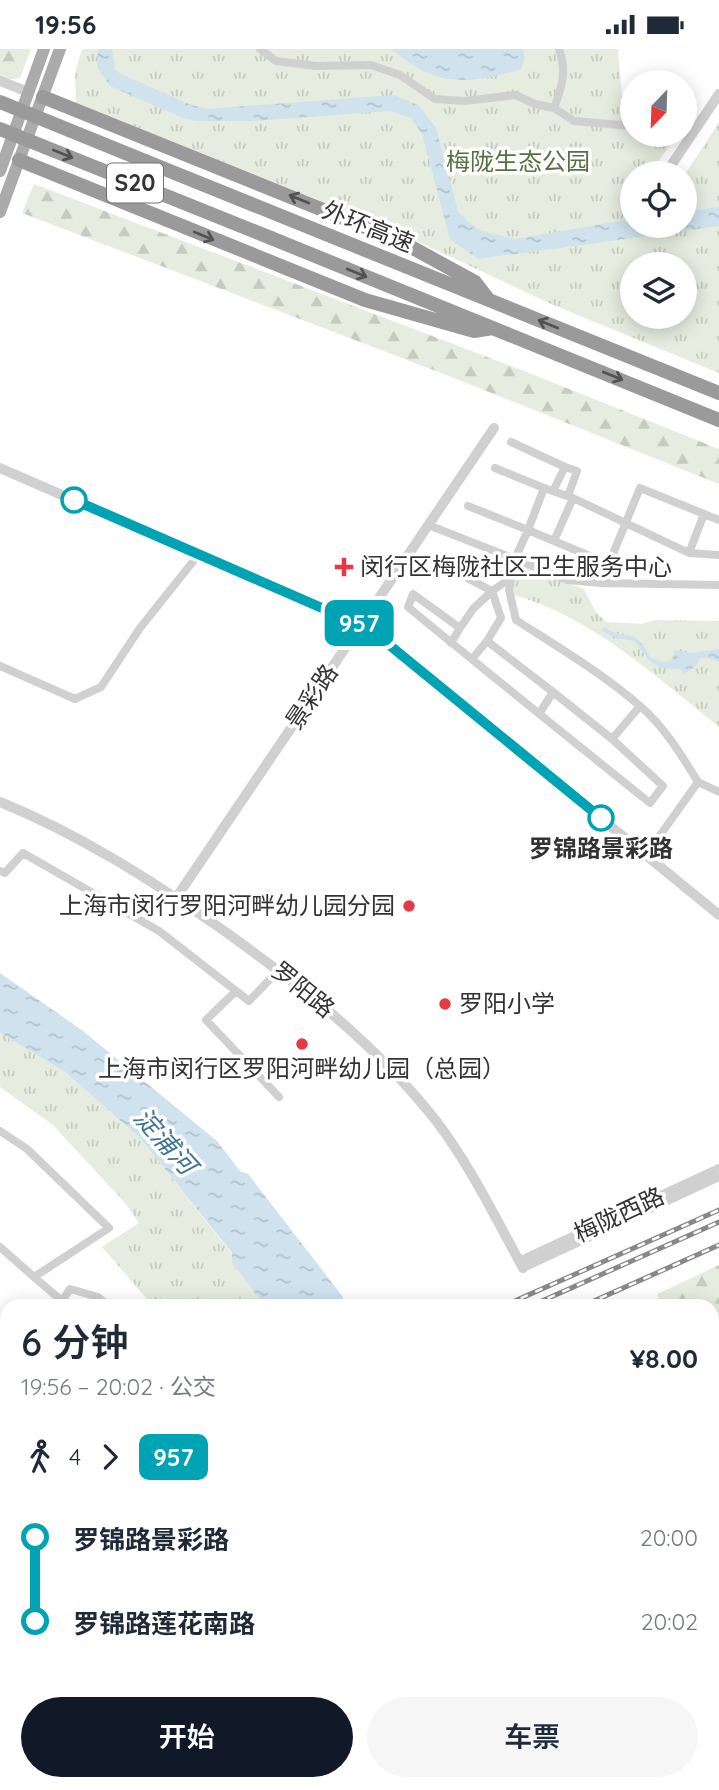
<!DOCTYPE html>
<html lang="zh">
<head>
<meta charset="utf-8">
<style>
  :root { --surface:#fff; --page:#f6f6f7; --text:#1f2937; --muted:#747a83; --accent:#111827 }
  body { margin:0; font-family:Quicksand,"Noto Sans SC",sans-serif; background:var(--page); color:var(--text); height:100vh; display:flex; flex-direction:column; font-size:26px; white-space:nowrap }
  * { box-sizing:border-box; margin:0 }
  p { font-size:23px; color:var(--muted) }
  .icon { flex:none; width:38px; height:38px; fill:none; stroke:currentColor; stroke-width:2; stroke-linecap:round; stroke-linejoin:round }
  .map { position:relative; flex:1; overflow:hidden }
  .sheet { position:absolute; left:0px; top:1250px; width:719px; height:492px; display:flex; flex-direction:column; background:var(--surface); border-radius:21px 21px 0 0; box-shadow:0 4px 18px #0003 }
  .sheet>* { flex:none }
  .badge { padding:0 14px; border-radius:10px; font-size:24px; line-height:46px }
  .needle { width:46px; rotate:203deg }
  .controls { position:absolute; left:620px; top:21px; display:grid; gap:14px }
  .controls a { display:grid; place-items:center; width:77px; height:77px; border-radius:50%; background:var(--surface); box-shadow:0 4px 18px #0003; font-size:35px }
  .map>.badge { position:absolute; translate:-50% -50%; box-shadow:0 0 0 4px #fff }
  .legs { display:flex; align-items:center; gap:10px; height:77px; padding:0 21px; font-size:23px }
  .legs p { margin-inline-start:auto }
  .overview { display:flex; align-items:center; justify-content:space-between; height:119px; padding:0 21px }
  h1 { font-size:38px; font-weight:600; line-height:52px }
  .cta { display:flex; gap:14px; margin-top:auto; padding:14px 21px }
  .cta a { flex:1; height:80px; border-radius:42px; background:var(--accent); color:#fff; font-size:28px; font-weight:600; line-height:80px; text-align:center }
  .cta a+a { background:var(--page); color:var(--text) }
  ul { padding:0 21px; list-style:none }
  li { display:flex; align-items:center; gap:24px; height:84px; font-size:26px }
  li i { display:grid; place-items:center; width:10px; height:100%; margin:0 9px; background:currentColor }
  li i::after { content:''; width:18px; height:18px; margin:-9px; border:5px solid; border-radius:50%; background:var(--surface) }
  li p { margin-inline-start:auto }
  li:first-child i { background:linear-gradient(#0000 50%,currentColor 0) }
  li:last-child i { background:linear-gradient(currentColor 50%,#0000 0) }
  .status { display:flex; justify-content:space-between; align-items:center; height:49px; padding:0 35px; background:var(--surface); direction:ltr }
  .status svg { height:19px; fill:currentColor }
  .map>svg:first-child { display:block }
  .forest { fill:url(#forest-firs) }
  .park { fill:url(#park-tufts); fill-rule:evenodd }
  .water { fill:url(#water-ripples) }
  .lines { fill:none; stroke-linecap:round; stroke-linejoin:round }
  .pedestrian { stroke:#d0d0d0; stroke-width:5 }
  .minor { stroke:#d0d0d0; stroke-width:8 }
  .tertiary { stroke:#d0d0d0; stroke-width:10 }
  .secondary { stroke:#bdbdbd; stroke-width:10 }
  .primary { stroke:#ababab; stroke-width:12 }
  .trunk { stroke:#a2a2a2; stroke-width:12 }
  .motorway { stroke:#9a9a9a; stroke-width:14 }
  .rail-casing { stroke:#888; stroke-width:5 }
  .rail { stroke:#fff; stroke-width:2.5; stroke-dasharray:8; stroke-linecap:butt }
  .pedestrian-bridge { stroke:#d0d0d0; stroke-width:5 }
  .motorway-bridge { stroke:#9a9a9a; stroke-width:14 }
  .oneway { stroke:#525252 }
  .line-1-casing { stroke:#fff; stroke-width:16 }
  .line-1 { stroke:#00a3b4; stroke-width:10 }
  .stop-1-dot { fill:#fff; stroke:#00a3b4; stroke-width:3.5 }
  .poi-dot { fill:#e63946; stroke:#fff; stroke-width:2.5 }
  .labels { text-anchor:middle; stroke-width:7; stroke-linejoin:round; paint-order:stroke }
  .shield { fill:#fff; stroke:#707070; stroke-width:2 }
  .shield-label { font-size:23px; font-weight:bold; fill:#333 }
  .park-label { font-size:24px; fill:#56703f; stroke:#fff }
  .street-label { font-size:24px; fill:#333; stroke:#fff }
  .poi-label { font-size:24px; fill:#333; stroke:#fff; text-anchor:start }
  .stop-label { font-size:24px; font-weight:bold; fill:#333; stroke:#fff }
  .water-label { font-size:26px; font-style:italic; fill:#3f7597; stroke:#fff }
</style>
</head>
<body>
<div class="status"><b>19:56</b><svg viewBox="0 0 49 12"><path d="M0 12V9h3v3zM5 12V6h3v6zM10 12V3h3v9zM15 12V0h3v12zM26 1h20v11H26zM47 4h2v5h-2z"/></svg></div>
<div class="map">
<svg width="719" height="1741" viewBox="0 0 719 1741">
  <defs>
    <pattern id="forest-firs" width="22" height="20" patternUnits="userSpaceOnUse" patternTransform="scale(1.75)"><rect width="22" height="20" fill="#e6ecdf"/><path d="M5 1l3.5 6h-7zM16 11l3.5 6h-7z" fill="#c6cbc0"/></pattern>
    <pattern id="park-tufts" width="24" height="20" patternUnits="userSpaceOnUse" patternTransform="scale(1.75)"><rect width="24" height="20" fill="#e6ecdf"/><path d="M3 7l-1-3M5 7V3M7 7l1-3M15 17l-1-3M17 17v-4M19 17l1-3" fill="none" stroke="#c6cbc0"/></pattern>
    <pattern id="water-ripples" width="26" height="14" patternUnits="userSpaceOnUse" patternTransform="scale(1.75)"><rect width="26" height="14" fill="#cfe2ee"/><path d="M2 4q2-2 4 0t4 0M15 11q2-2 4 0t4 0" fill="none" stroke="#b2c2cd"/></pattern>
  </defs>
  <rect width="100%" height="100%" fill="#fff"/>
  <!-- forest -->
  <path class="forest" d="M0,0H31L20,29L6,31L0,29Z
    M34,135L529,324L719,400V435L449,327L22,164Z
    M719,1216V1277L712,1281V1256H661L657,1245Z"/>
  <!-- park -->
  <path class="park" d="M82,0H618L623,59H632V86H677L650,124H632V177H684V127L719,73V324L551,255L400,184L76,54L75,24ZM632,215H684V268H632Z
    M517,515L584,540L595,562L606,573L642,575L654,571L719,572V678C658,629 590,567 514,546L513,538Z
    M0,984L65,1023L140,1089L232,1205V1214L264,1256H152L102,1198L139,1174L125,1154L53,1076L0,1038Z
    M712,1599L719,1603V1671L712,1667Z
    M513,1734H694L708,1741H546Z"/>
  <!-- water -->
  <path class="water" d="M98,0H112L115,21L121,25L191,56L207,60L394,46L418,56L436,79L458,162L468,173L481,182L515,190L632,170V177H684V163L719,158V177L478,210L450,190L422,85L411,69L390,62L253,72H196L183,69L110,37L97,18Z
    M390,0H522C526,7 524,14 521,20C493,29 462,36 433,26C418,21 403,8 390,0Z
    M604,578C629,595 632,574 651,609L664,614L672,611L675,601L691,604L719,600V613L709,609H700L696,617L684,625L681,620L660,619L650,612L634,592L613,588L602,582Z
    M0,924L83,982L217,1092L240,1122L248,1125L343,1248L340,1254L342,1256H264L232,1214V1204L140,1089L65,1023L0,984Z
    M712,1667L719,1671V1729L712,1726Z"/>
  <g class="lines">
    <!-- pedestrian -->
    <path class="pedestrian" d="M0,1615L7,1611"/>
    <!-- minor -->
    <path class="minor" d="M260,0L276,12L316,17L371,16L400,26L435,50L465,52L515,46L535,55L554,59
      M559,0C567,22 562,38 554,59L574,72L632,77
      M511,393L565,418
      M495,419L544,439
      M553,442L565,418L577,422L568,447
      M573,449L689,504L719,506
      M468,457L528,481L544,439L573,449L554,492L528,481L515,510L568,531L601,534L719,536
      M428,476L515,510L509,541L516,571C558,598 602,624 640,657C664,677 682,707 698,733L646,806
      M554,492L609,515
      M689,504L704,465
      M437,513L492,542L511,529
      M601,534L640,439L719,471
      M460,579L473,560L492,542L501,569L487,592
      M451,594L460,579L413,545L408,558C488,624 569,689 650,754L663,737L612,690L640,657
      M472,610L487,592L553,643
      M0,617L75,650L101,638L140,579L199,505
      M539,665L553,643L612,690
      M698,733L719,743
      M0,822L5,824L23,804L159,882L249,952L279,921
      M236,942L206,971L279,1048
      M0,1082L27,1100L109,1179L34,1228L0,1198
      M519,1212L719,1119
      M523,1219L719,1128
      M34,1228L62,1252L61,1256
      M62,1252L70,1240L98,1248L108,1256
      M0,1323L6,1321L7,1324
      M0,1460L7,1454"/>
    <!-- tertiary -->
    <path class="tertiary" d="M0,32L28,43
      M666,124L719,45
      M0,419L361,576L377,586L719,866
      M0,753C79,785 151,831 220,879C300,936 376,995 437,1073C471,1118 496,1170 523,1219
      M176,849L494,379
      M0,1416L7,1430"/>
    <!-- secondary -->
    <path class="secondary" d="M151,1734L154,1741
      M241,1741L293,1735L379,1741"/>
    <!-- primary -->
    <path class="primary" d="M0,122L44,0
      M0,163L60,0
      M712,1294L719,1291
      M712,1361L719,1358
      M0,1636L7,1633
      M0,1677L7,1674"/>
    <!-- trunk -->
    <path class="trunk" d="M712,1313L719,1309
      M712,1330L719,1326
      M712,1340L719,1337
      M0,1648L7,1645
      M0,1661L7,1658"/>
    <!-- motorway -->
    <path class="motorway" d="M43,48L400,192L475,233L488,250
      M19,111L365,251L474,282L493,279
      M145,112L719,344
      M271,189L719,371"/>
    <!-- rail casing -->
    <g class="rail-casing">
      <path id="rail" d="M506,1256L719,1161
        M533,1256L719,1173
        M585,1256L719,1196
        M0,1488L7,1485
        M0,1511L7,1507
        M0,1545L7,1542"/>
    </g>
    <!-- rail -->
    <use href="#rail" class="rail"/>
    <!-- pedestrian-bridge -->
    <path class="pedestrian-bridge" d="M308,1734L309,1741"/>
    <!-- motorway-bridge -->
    <path class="motorway-bridge" d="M0,53L145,112
      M0,80L271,189"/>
  </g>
  <!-- one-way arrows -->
  <defs><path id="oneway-shaft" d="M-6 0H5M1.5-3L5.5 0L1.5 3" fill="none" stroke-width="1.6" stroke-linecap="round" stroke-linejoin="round" transform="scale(1.75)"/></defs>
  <g class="oneway">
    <use href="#oneway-shaft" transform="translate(63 105) rotate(22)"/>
    <use href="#oneway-shaft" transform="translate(299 150) rotate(-158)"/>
    <use href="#oneway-shaft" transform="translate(204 187) rotate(22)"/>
    <use href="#oneway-shaft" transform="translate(357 224) rotate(22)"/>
    <use href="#oneway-shaft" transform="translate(548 275) rotate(-158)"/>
    <use href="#oneway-shaft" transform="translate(613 327) rotate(22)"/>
  </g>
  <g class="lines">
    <!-- line-1 casing -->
    <g class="line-1-casing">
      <path id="line-1" d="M74,451L361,576L377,586L601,769"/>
    </g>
    <!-- line-1 -->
    <use href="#line-1" class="line-1"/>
  </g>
  <!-- markers -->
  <g class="stop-1-dot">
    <circle cx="74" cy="451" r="12"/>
    <circle cx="601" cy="769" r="12"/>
  </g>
  <g class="poi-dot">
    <path d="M340.5 507.5h7v7h7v7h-7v7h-7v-7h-7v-7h7z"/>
    <circle cx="409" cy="857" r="7"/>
    <circle cx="445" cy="955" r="7"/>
    <circle cx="302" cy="995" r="7"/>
  </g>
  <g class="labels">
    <!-- shield labels -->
    <rect class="shield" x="107" y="114.5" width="56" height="39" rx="5"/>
    <g class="shield-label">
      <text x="135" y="142">S20</text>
    </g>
    <!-- park labels -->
    <g class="park-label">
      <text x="518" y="121">梅陇生态公园</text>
    </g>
    <!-- street labels -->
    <g class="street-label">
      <text transform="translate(368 178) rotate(22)" y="8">外环高速</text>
      <text transform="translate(312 648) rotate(-56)" y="8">景彩路</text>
      <text transform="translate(303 941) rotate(39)" y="8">罗阳路</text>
      <text transform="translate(619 1166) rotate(-25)" y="8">梅陇西路</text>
    </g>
    <!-- poi labels -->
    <g class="poi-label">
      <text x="360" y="526">闵行区梅陇社区卫生服务中心</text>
      <text x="395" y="865" text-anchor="end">上海市闵行罗阳河畔幼儿园分园</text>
      <text x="459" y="963">罗阳小学</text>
      <text x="302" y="1028" text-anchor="middle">上海市闵行区罗阳河畔幼儿园（总园）</text>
    </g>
    <!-- stop labels -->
    <g class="stop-label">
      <text x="601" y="808">罗锦路景彩路</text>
    </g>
    <!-- water labels -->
    <g class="water-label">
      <text transform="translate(165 1092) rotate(48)" y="9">淀浦河</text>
    </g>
  </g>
</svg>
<div class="controls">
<a><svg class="needle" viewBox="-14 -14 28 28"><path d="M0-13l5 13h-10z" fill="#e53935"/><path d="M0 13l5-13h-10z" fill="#747a83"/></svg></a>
<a><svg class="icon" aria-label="locate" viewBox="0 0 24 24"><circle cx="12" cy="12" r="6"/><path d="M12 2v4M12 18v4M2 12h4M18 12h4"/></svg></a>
<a><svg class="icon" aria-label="layers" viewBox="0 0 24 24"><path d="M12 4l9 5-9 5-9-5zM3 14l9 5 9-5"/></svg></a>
</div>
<b class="badge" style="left:359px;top:574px;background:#00a3b4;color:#fff">957</b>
<section class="sheet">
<div class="overview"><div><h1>6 分钟</h1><p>19:56 – 20:02 · 公交</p></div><b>¥8.00</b></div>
<div class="legs"><svg class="icon" aria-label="walk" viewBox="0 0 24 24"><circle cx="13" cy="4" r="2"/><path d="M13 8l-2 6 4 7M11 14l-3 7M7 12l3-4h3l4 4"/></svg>4<svg class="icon" aria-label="forward" viewBox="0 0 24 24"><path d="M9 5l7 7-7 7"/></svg><b class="badge" style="background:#00a3b4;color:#fff">957</b></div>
<ul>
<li><i style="color:#00a3b4"></i><b>罗锦路景彩路</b><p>20:00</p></li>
<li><i style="color:#00a3b4"></i><b>罗锦路莲花南路</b><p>20:02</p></li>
</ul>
<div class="cta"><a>开始</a><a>车票</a></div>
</section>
</div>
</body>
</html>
